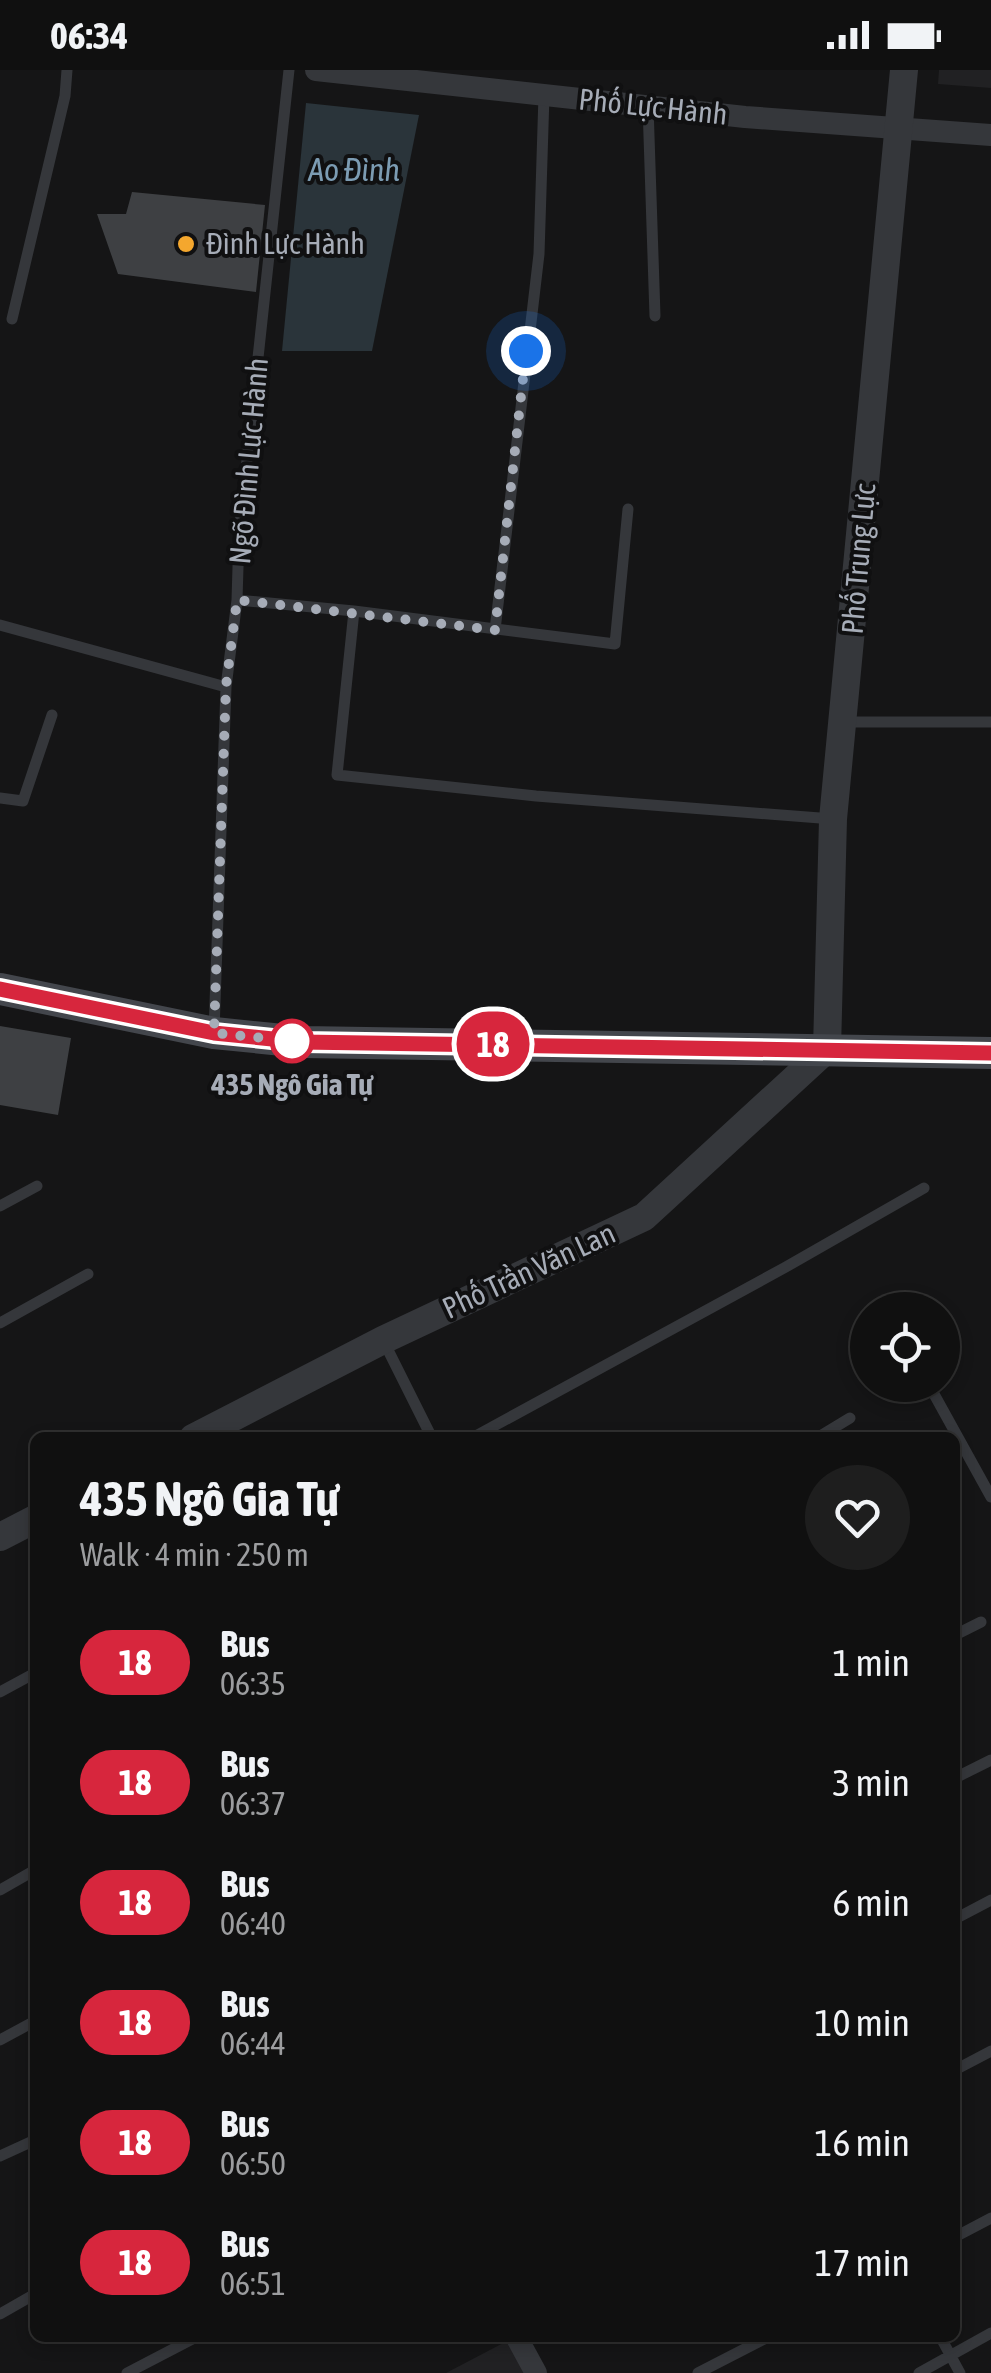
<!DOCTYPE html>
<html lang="en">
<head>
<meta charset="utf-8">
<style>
  :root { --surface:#101010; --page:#1e1e1e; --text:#f1f3f6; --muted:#9c9d9f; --line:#303030 }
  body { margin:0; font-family:"Asap Condensed",sans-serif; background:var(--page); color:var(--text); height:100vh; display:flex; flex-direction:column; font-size:38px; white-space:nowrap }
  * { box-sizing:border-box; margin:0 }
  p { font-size:32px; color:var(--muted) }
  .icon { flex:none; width:55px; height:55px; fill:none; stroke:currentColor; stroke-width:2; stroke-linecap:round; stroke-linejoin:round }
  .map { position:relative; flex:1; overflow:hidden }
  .sheet { position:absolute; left:30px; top:1362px; width:930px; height:910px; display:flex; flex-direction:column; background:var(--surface); border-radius:15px; box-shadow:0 5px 15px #0003,0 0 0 2px var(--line) }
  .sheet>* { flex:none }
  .badge { padding:0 20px; border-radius:32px; font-size:35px; line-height:65px }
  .buttons { position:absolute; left:850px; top:1222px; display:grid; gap:20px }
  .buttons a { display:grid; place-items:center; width:110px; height:110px; border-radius:50%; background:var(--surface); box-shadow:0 5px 15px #0003,0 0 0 2px var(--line); font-size:50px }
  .you { position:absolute; width:50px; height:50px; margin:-25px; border:8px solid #fff; border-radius:50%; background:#1a73e8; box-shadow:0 0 0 15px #1a73e833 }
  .map>.badge { position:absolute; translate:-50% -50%; box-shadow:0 0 0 5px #fff }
  .round { display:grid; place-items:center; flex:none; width:105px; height:105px; border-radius:52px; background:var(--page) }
  .summary { display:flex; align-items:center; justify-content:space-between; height:170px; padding:0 50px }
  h1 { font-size:48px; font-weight:700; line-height:75px }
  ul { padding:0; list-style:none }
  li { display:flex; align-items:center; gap:30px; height:120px; padding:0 50px }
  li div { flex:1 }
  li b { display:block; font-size:38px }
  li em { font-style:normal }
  li .badge { min-width:110px; font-weight:700; text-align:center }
  .status { display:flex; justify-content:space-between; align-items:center; height:70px; padding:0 50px; background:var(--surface); direction:ltr }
  .status svg { height:28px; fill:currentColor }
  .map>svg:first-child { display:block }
  .built { fill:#212123 }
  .water { fill:#2a343a }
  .building { fill:#3e4043 }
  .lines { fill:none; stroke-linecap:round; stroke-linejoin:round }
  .service { stroke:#35373b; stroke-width:11 }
  .minor { stroke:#35373b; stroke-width:22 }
  .tertiary { stroke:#35373b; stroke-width:28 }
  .secondary { stroke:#43464c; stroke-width:32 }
  .line-casing { stroke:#fff; stroke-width:22 }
  .line { stroke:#d7263d; stroke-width:15 }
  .walk { stroke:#a6acb7; stroke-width:10; stroke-dasharray:0 18 }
  .poi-dot { fill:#f4a72e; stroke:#101011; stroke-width:4 }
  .stop-dot { fill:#fff; stroke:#d7263d; stroke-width:5 }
  .labels { text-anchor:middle; stroke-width:8; stroke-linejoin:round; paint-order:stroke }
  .street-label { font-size:30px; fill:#a6acb7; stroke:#101011 }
  .poi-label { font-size:30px; fill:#a6acb7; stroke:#101011; text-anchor:start }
  .stop-label { font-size:30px; font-weight:bold; fill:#a6acb7; stroke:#101011 }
  .water-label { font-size:32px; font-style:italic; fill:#7c9cb3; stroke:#101011 }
</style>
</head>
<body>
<div class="status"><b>06:34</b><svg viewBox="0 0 49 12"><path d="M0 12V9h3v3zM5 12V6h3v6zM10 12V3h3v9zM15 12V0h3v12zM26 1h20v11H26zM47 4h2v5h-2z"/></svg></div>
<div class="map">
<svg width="991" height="2303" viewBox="0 0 991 2303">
  <rect width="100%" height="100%" fill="#151516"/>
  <!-- built -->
  <path class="built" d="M939,0H991V18L938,14Z
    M509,2270L526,2303H446Z"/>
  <!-- water -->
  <path class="water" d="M306,33L419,45L372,281H282Z"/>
  <!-- building -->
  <path class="building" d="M132,122L265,135L256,222L118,204L97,144H126Z
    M0,956L71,968L58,1045L0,1035Z"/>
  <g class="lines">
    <!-- service -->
    <path class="service" d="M648,36L655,246
      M12,249L65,26L67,0
      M237,530L354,541L615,574L628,439
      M354,541L337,705L536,726L833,749
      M0,555L226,617
      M495,560L539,184L544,25
      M844,652H991
      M0,728L23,731L52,645
      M214,962L226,617L237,530L239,464L289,0
      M0,1136L37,1116
      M0,1253L88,1204
      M383,1270L432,1368
      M929,1315L991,1427
      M472,1368L784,1198L924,1118
      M817,1368L850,1348
      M955,1565L981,1552
      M0,1622L35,1603
      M955,1708L991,1690
      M0,1820L35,1800
      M955,1849L991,1830
      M0,1970L35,1951
      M955,2000L991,1981
      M0,2086L35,2070
      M955,2167L991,2148
      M0,2244L35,2224
      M941,2268L960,2303
      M127,2303L194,2268
      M698,2303L766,2268
      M919,2303L991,2263"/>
    <!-- minor -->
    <path class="minor" d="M316,0L745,47L991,65
      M517,2268L536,2303"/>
    <!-- tertiary -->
    <path class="tertiary" d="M193,1368L383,1270L644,1147L827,979L833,749L904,0
      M0,1467L35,1449"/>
    <!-- secondary -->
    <path class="secondary" d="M0,919L214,963L303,972L991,983"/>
  </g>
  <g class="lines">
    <!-- line casing -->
    <g class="line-casing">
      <path id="line" d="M0,919L214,963L302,972L991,983"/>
    </g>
    <!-- line -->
    <use href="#line" class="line"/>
    <!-- walk -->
    <path class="walk" d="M292,971L302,972L214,963L226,616L237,530L495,560L526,281"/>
  </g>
  <!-- markers -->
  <circle class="poi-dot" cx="186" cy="174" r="10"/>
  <circle class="stop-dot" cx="292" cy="971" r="20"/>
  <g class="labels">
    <!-- street labels -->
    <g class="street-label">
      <text transform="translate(653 37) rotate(6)" y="10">Phố Lực Hành</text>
      <text transform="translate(249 391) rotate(-85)" y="10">Ngõ Đình Lực Hành</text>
      <text transform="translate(859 489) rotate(-85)" y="10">Phố Trung Lực</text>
      <text transform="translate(529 1201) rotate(-25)" y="10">Phố Trần Văn Lan</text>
    </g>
    <!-- poi labels -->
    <g class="poi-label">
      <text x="206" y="184">Đình Lực Hành</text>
    </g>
    <!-- stop labels -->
    <g class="stop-label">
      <text x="292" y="1025">435 Ngô Gia Tự</text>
    </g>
    <!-- water labels -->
    <g class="water-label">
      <text x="354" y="111">Ao Đình</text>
    </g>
  </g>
</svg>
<div class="buttons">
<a><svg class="icon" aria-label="locate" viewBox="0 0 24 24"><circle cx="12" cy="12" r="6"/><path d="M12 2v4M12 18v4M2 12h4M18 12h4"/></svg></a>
</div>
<div class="you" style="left:526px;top:281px"></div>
<b class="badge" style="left:493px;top:974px;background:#d7263d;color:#fff">18</b>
<section class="sheet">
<div class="summary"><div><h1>435 Ngô Gia Tự</h1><p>Walk · 4 min · 250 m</p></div><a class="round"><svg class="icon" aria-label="heart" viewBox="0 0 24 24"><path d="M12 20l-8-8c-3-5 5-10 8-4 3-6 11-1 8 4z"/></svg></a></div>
<ul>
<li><span class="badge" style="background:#d7263d;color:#fff">18</span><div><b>Bus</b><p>06:35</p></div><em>1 min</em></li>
<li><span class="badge" style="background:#d7263d;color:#fff">18</span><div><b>Bus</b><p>06:37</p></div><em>3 min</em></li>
<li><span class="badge" style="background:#d7263d;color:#fff">18</span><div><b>Bus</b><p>06:40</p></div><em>6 min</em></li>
<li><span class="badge" style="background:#d7263d;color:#fff">18</span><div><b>Bus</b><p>06:44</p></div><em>10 min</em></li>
<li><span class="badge" style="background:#d7263d;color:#fff">18</span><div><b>Bus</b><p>06:50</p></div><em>16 min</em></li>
<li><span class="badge" style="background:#d7263d;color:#fff">18</span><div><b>Bus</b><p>06:51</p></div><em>17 min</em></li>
</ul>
</section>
</div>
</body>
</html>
